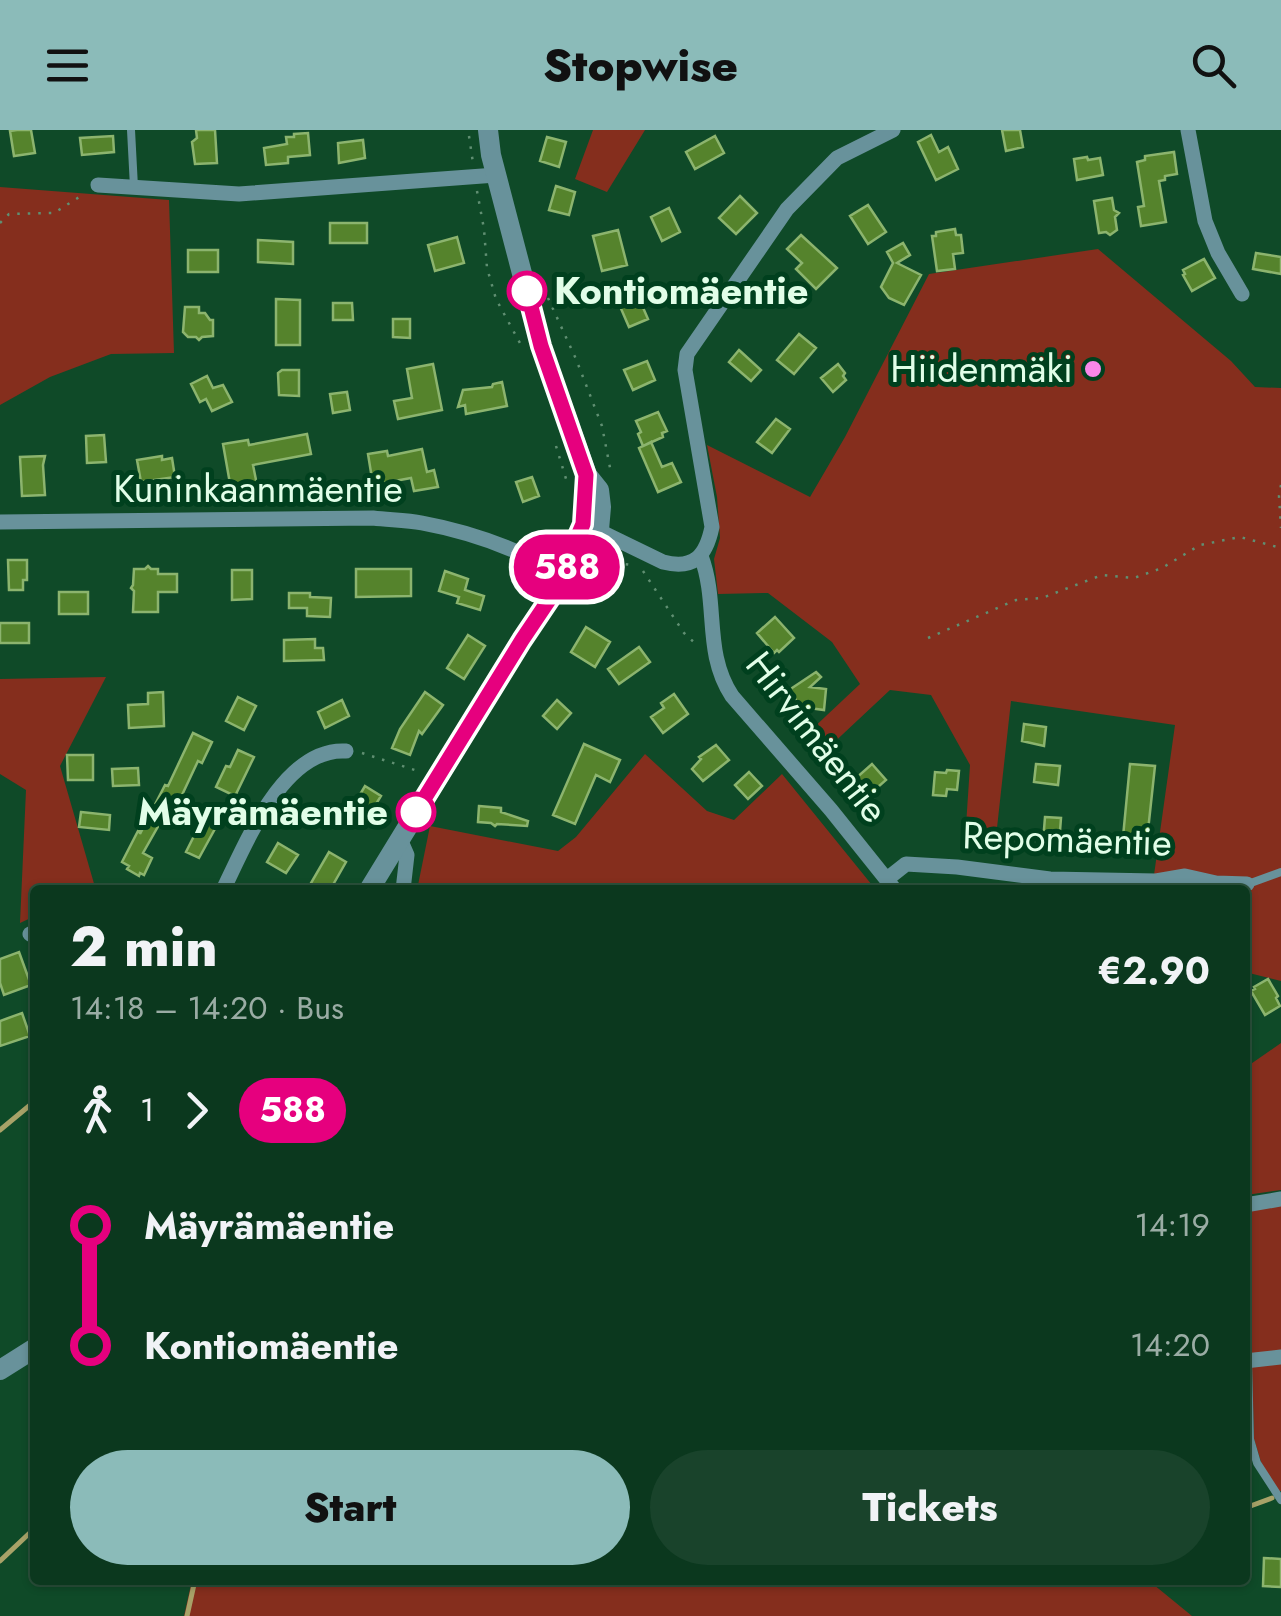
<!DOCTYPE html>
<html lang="en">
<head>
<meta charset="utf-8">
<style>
  :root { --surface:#0b381e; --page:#19432b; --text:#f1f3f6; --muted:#9aaca4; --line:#2b523c; --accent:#8bbbb9 }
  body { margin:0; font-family:Jost,sans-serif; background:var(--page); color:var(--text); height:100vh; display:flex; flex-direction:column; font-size:38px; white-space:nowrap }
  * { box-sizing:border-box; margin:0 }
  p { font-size:32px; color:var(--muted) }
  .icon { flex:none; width:55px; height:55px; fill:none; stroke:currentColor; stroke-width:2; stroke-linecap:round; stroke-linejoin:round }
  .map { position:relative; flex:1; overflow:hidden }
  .sheet { position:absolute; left:30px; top:755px; width:1220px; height:700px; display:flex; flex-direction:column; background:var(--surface); border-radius:10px; box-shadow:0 2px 8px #0004,0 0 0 2px var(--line) }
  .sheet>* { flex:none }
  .badge { padding:0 20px; border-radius:32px; font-size:35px; line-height:65px }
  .map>.badge { position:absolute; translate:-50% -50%; box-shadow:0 0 0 5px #fff }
  .legs { display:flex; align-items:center; gap:15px; height:110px; padding:0 40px; font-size:32px }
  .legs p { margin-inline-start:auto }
  .head { display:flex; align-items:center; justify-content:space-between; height:170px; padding:0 40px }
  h1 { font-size:55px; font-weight:800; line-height:75px }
  .primary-button { display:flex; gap:20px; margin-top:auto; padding:20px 40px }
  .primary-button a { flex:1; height:115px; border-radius:60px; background:var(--accent); color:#111; font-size:40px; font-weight:800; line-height:115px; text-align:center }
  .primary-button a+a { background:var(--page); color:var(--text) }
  ul { padding:0 40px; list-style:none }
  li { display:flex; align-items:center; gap:35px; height:120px; font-size:38px }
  li i { display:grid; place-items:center; width:15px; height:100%; margin:0 12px; background:currentColor }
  li i::after { content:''; width:25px; height:25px; margin:-12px; border:8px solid; border-radius:50%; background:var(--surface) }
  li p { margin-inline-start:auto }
  li:first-child i { background:linear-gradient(#0000 50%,currentColor 0) }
  li:last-child i { background:linear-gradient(currentColor 50%,#0000 0) }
  header { display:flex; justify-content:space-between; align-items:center; height:130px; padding:0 40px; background:var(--accent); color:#111; font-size:45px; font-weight:800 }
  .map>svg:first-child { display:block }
  .green { fill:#852e1d }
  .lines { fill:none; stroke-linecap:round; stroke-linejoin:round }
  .stream { stroke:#a8a268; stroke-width:5 }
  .building { fill:#55832c; stroke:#8cb46e; stroke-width:2.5 }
  .path { stroke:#608f72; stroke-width:2.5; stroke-dasharray:2.5 8; stroke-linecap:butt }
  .service { stroke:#68929b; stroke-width:8 }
  .minor { stroke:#68929b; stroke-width:15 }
  .tertiary { stroke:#68929b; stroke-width:20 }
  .line-1-casing { stroke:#fff; stroke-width:22 }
  .line-1 { stroke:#e6007e; stroke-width:15 }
  .stop-1-dot { fill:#fff; stroke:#e6007e; stroke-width:5 }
  .poi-dot { fill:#f987e8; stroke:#00401e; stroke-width:4 }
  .labels { text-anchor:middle; stroke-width:10; stroke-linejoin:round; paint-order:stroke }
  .stop-label { font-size:38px; font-weight:bold; fill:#e1fee8; stroke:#00401e; text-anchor:start }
  .poi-label { font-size:38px; fill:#e1fee8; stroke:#00401e; text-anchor:end }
  .street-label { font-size:38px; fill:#e1fee8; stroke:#00401e }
</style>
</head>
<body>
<header><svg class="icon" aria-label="menu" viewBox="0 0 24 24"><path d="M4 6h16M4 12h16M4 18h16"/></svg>Stopwise<svg class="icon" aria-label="search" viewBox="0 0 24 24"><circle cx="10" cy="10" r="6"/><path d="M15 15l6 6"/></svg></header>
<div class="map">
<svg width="1281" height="1486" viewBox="0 0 1281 1486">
  <rect width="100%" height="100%" fill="#0f4a28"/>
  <!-- green -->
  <path class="green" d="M593,0H645L607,62L575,49Z
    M0,57L169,70L174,223L111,224L50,247L0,275Z
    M1098,119L1231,231L1255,257L1281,258V851L1245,842V760H1164L1184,754H1231L1154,745L1175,595L1011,571L996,707L966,696L970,635L931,565L890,560L827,619L809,602L860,554L832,512L768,463L718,464L714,429L720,408L717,367L707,315L810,367L845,307L929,144Z
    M106,547L60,636L95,757L88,760H35V786L20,793L26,660L0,644V549Z
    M645,624L707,681L734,690L782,644L876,760H417L430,696L558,721L576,707Z
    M1281,913V1060L1246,1065L1245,938Z
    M1281,1075V1223L1245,1227V1082Z
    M1281,1232V1361H1276L1261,1332L1254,1309L1252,1235Z
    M192,1450H1148L1192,1486H184Z"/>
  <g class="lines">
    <!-- stream -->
    <path class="stream" d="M0,1000L35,971
      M1245,1378L1272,1368
      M0,1431L35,1398
      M187,1486L195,1450"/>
  </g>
  <!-- building -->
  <path class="building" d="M17,0H31L35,23L14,26L10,1Z
    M196,0H215L217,33L195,34L192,12L197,8Z
    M1002,0H1020L1023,17L1006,21Z
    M308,3L310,25L288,27V33L266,35L264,18L287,14L286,7H294V4Z
    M931,5L939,22L948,17L958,39L936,50L918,12Z
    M113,6L114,22L82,25L80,8Z
    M715,6L724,23L695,39L686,22Z
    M547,7L566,12L559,37L540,31Z
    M363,10L365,28L339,33L338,13Z
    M1174,22L1177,44L1165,46V50L1159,51L1166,92L1141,96L1138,77L1144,76L1137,32L1145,30V26Z
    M1087,27L1088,30L1100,28L1103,45L1077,50L1074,29Z
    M556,56L575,62L569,85L549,80Z
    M740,66L757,83L736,104L719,88Z
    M1112,68L1114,80L1119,83L1115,87L1117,100L1110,105L1106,102L1099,103L1094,71Z
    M868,75L886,102L868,114L850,86Z
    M669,78L680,102L662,111L651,87Z
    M330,93H367V113H330Z
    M955,99L956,105H961L963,123L953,124L955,139L937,141L932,106H936V102Z
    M618,100L627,135L602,141L593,106Z
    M801,105L837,138L816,159L796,139L802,133L787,119Z
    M457,107L464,133L435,141L428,115Z
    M258,110L293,112V134L258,132Z
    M903,113L910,125L897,133L921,145L904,175L889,168L881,157L893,133L887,122Z
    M188,120H218V142H188Z
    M1256,123L1281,127V144L1253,139Z
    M1204,129L1215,148L1192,161L1183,145L1185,144L1183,140Z
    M638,166L648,189L629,197L619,174Z
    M276,169L300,170V215H276Z
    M333,173H352L353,190H333Z
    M185,177H199V183H205L210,190H213V206L202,207L199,210L196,207H188L183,202Z
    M393,189H410V208L393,207Z
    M799,204L816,218L794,244L777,230Z
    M739,220L761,240L751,251L729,232Z
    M647,231L655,250L633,260L624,240Z
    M433,234L442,280L398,289L394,271L412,268L407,239Z
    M838,234L845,243L843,246L846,250L833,262L821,248Z
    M282,240H299V266L279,265L278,243Z
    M207,246L213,258L223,255L232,272L212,281L206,269L200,272L191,254Z
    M502,252L507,276L466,284L465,275L458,277L463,260L492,257L493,254Z
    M347,262L350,280L333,283L330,264Z
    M658,282L667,301L662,303L663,307L643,316L638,304L641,302L636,291Z
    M776,289L790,299L772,323L757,312Z
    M307,304L311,324L253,335L258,360L232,365L223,314L248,310L249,315Z
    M104,305L106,332L87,333L86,306Z
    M651,312L662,337L672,333L681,352L658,362L639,318Z
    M422,319L427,342L434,340L438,357L414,361L411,348L373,355L368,324L387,321L388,326Z
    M45,326L43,335L45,365L22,366L20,327Z
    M162,326V330L172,328L175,347L141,352L137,330Z
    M532,347L539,366L523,372L516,352Z
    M8,430H27V450H23V460H9Z
    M148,436L151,439H158V444H177V462H158V482H133L134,461L131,458L133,455L134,439H145Z
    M356,439H411V466L356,467Z
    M232,440H252V469L232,470Z
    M445,441L468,449L465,460L484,466L480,480L457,473L459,467L439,461Z
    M59,462H88V484H59Z
    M289,463H310V467L331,468L330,487L307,486V478H289Z
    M775,487L794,508L779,522L777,520L774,523L757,503Z
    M0,493H29V513H0Z
    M586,497L610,512L595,537L571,522Z
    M468,505L485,516L464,549L447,538Z
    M315,509V518H323L324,530L284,531V510Z
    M639,517L650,532L619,554L608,539Z
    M816,542L821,547L810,557L826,559L824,580L802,577L796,570L793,572L786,562Z
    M163,562L164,596L129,598L128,575L148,574V563Z
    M425,562L443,575L422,604L419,601L410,625L392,618L400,599Z
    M674,564L688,584L663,603L651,587L664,578L661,573Z
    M238,567L256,576L244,600L226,591Z
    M342,570L349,586L325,598L318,582Z
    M557,570L571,583L557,599L543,586Z
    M1024,594L1046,597L1044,616L1022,611Z
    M193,603L212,612L202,633L198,631L174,682L168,679L143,723L152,728L144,745L140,743L139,746L127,739L129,736L122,732L140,697V704L165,655L168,656Z
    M584,614L620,630L610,652L596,645L575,694L553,685Z
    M716,615L729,630L703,651L692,639L701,629L699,627Z
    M238,620L254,627L235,666L216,657L226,636L230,637Z
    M67,625H93V650H68Z
    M872,634L886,650L861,672L847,656Z
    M1036,634L1060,636L1058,655L1034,652Z
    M1130,634L1155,636L1147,710L1123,707Z
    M138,638L139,655L113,656L112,639Z
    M947,640L959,641L957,660L947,659L946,666L933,665L935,642L946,643Z
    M749,642L762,656L748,669L735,655Z
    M365,656L381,666L368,687L352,678Z
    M203,676L222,686L199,728L186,722L197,700L192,698Z
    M479,676L501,678V682L528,691L527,696L497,694L495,696L491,693L478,692Z
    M81,682L110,685L109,700L79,697Z
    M1045,687L1061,688L1059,714L1043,712Z
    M278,713L298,725L286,743L267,732Z
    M329,722L346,732L330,760H323L311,753Z
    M19,822L31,855L4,865L0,853V829Z
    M1268,849L1278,866L1276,868L1280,876L1265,885L1251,861L1255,859L1254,857Z
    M22,883L30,906L0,916V891Z
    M1264,1428L1281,1429V1457L1263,1456Z"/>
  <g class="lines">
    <!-- path -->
    <path class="path" d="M469,6L473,33
      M477,61L484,99L487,138L496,169L521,215
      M0,93L9,84L54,83L84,64
      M548,168L576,229L602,296L611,343
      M556,316L567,352
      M1281,355L1279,366L1281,398
      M605,431L631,435
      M643,441L684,503L697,515
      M928,508L1016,470L1042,468L1102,445L1134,448L1162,438L1200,415L1240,407L1281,418
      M362,623L421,642"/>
    <!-- service -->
    <path class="service" d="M131,0L134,57
      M1248,754L1281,742
      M1248,1231L1250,1309L1257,1333L1281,1370"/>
    <!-- minor -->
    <path class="minor" d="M1188,0L1205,91L1218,123L1242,164
      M98,55L239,64L496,45
      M0,392L373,388C389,390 406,390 422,393C471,402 522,421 565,446
      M593,398L663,432C694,440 706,426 712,397L685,240L687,224L787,79L837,28L893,0
      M701,426C719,474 703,522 732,566L831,680L895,760
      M400,709L407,725L403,760
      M887,749L906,734L957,737L1050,749L1156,751L1185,746L1216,753L1247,754
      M223,760C246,713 284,617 346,621
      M30,804L35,802
      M1245,1075L1281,1069
      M1245,1231L1281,1227"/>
    <!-- tertiary -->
    <path class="tertiary" d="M565,446L570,423L583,394L587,345
      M369,760L522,510L565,446L581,434L587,425L599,400L601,377L599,360L587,345L541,216L491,25L488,0
      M0,1240L35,1218"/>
  </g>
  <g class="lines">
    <!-- line-1 casing -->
    <g class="line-1-casing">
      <path id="line-1" d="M416,682L522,510L565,446L570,424L583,394L586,345L541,216L527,161"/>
    </g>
    <!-- line-1 -->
    <use href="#line-1" class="line-1"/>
  </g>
  <!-- markers -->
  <g class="stop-1-dot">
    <circle cx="527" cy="161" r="18"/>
    <circle cx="416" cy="682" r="18"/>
  </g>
  <circle class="poi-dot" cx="1093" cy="239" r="10"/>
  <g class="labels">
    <!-- stop labels -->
    <g class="stop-label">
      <text x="554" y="174">Kontiomäentie</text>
      <text x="388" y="695" text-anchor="end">Mäyrämäentie</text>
    </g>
    <!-- poi labels -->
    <g class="poi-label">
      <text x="1073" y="252">Hiidenmäki</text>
    </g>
    <!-- street labels -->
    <g class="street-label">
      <text x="258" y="372">Kuninkaanmäentie</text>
      <text transform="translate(817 607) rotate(52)" y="13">Hirvimäentie</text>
      <text transform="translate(1067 709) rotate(2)" y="13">Repomäentie</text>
    </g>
  </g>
</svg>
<b class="badge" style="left:567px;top:437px;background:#e6007e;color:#fff">588</b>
<section class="sheet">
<div class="head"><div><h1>2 min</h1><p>14:18 – 14:20 · Bus</p></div><b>€2.90</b></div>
<div class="legs"><svg class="icon" aria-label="walk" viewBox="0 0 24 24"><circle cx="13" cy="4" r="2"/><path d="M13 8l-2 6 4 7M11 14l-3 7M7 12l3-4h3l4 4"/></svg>1<svg class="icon" aria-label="forward" viewBox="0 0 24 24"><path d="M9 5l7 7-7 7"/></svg><b class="badge" style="background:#e6007e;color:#fff">588</b></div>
<ul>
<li><i style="color:#e6007e"></i><b>Mäyrämäentie</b><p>14:19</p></li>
<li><i style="color:#e6007e"></i><b>Kontiomäentie</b><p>14:20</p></li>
</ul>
<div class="primary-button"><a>Start</a><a>Tickets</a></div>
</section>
</div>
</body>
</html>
